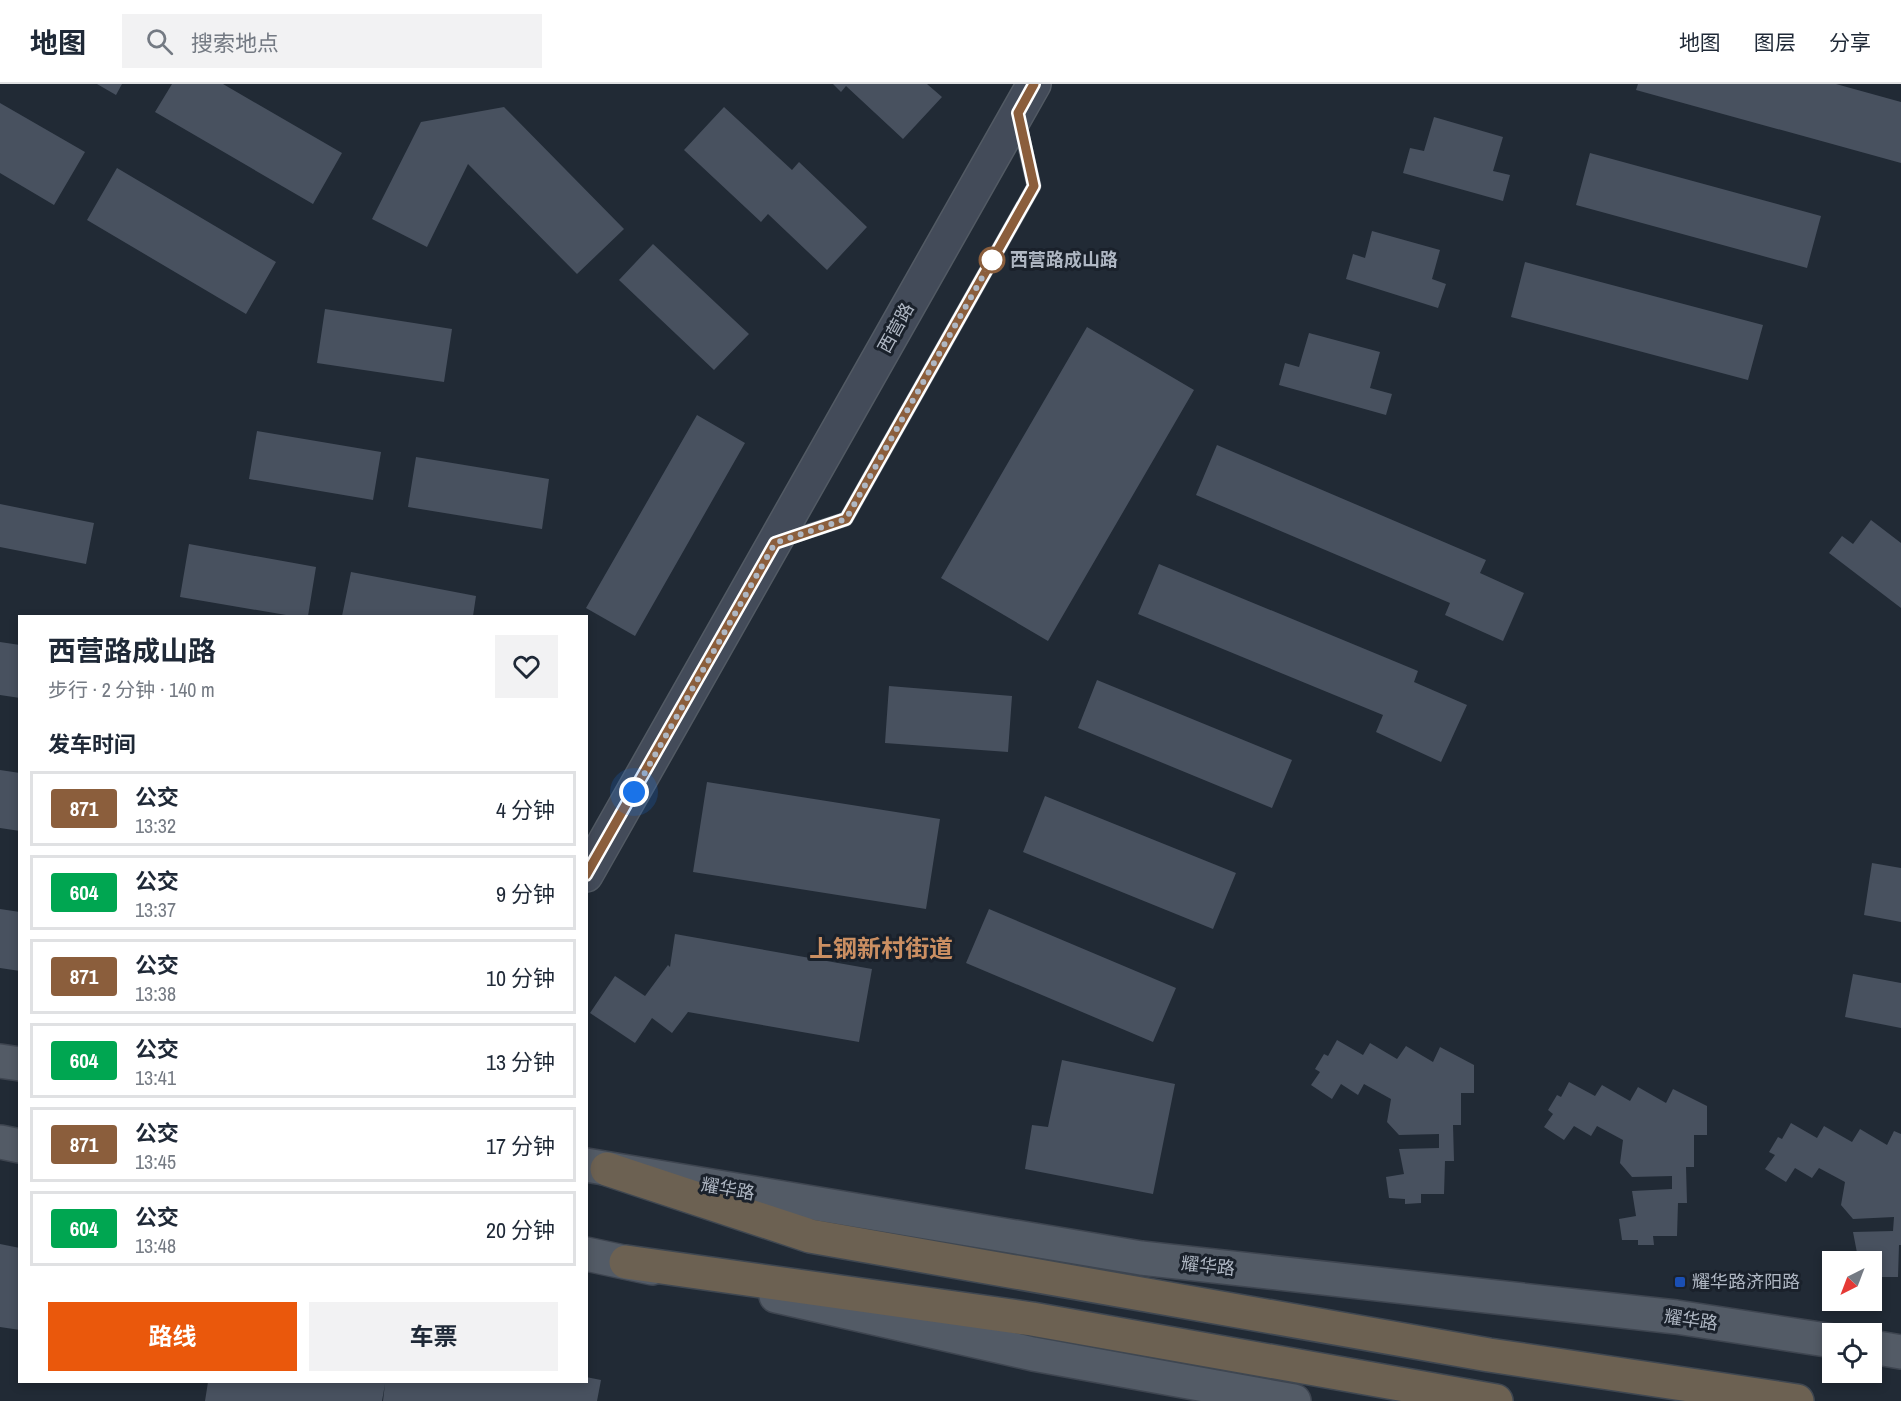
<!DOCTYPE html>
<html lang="zh">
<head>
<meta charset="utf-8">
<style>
  :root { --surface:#fff; --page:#f2f2f3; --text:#1f2937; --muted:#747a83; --line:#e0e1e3; --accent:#ea580c }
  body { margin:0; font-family:"Archivo Narrow","Noto Sans SC",sans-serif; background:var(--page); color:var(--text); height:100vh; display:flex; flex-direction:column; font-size:22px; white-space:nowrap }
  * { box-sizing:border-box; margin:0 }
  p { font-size:20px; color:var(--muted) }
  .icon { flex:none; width:33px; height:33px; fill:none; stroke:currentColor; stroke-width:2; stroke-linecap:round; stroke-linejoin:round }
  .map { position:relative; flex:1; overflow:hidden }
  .side { position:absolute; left:18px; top:531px; width:570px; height:768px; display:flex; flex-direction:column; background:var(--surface); border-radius:0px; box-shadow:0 3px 9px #0003 }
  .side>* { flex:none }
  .badge { padding:0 12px; border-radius:4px; font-size:21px; line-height:39px }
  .needle { width:39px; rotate:222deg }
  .controls { position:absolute; left:1822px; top:1167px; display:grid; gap:12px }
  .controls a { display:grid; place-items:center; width:60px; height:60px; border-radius:0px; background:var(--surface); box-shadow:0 3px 9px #0003; font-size:30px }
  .you { position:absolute; width:30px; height:30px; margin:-15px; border:4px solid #fff; border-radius:50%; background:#1a73e8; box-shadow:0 0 0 9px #1a73e833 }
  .map>.badge { position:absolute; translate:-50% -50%; box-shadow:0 0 0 3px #fff }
  h2 { padding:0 30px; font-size:22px; line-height:54px }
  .round { display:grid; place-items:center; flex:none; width:63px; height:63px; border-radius:0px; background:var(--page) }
  .summary { display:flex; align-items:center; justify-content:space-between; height:102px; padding:0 30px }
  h1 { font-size:28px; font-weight:700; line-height:45px }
  .action { display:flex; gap:12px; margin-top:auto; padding:12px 30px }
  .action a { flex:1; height:69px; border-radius:0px; background:var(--accent); color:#fff; font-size:24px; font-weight:700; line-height:69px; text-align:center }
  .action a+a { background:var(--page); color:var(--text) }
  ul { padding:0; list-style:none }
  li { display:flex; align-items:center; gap:18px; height:75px; margin:0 12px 9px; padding:0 18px; border:3px solid var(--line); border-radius:0px }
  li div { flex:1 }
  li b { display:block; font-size:22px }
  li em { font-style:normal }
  li .badge { min-width:66px; font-weight:700; text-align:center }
  header { display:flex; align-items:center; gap:36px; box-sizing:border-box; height:84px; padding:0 30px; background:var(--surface); border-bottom:2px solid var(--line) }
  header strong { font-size:28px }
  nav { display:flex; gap:33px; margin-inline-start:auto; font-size:21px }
  .search { width:420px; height:54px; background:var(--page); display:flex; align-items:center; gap:15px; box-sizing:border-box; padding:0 21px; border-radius:0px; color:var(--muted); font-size:22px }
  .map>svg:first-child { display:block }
  .building { fill:#48515f }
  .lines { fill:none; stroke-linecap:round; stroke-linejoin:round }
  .lane-casing { stroke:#525a64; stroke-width:15 }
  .secondary-casing { stroke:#525a64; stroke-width:36 }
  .primary-casing { stroke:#3e4550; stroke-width:36 }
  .highway-casing { stroke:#3f4751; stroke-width:36 }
  .lane { stroke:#353c46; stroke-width:12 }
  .secondary { stroke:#434b59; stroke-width:33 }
  .primary { stroke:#535b66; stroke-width:33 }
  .highway { stroke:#6c6152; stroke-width:33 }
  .line-casing { stroke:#fff; stroke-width:14 }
  .line { stroke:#8b5e3c; stroke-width:9 }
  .walk { stroke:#afb7c3; stroke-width:6; stroke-dasharray:0 10.8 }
  .stop-dot { fill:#fff; stroke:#8b5e3c; stroke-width:3 }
  .transit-dot { fill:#1a4fb4; stroke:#1a212b; stroke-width:2 }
  .labels { text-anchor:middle; stroke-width:6; stroke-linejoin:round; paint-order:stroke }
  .stop-label { font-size:18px; font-weight:bold; fill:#afb7c3; stroke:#1a212b; text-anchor:start }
  .street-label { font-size:18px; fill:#afb7c3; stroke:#1a212b }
  .poi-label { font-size:18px; fill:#afb7c3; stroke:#1a212b; text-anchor:start }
  .district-label { font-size:24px; font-weight:bold; fill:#cb8f62; stroke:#1a212b }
</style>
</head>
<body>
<header>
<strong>地图</strong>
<div class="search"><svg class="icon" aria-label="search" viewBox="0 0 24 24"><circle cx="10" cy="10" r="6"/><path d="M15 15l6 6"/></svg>搜索地点</div>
<nav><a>地图</a><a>图层</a><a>分享</a></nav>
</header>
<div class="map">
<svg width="1901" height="1317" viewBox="0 0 1901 1317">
  <rect width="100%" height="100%" fill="#212a35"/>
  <!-- building -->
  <path class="building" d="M97,0H122L116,11Z
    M172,0H223L342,69L313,120L155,28Z
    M833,0H927L942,13L903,55L846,2L841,8Z
    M1638,0H1836L1901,18V79L1636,6Z
    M0,19L85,68L54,121L0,89Z
    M504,23L624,145L577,190L468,80L427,163L372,135L421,38Z
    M724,23L792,86L799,78L867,143L827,186L768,130L761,138L684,66Z
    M1434,33L1503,53L1493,87L1510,91L1503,117L1403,89L1410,64L1424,67Z
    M1590,69L1821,132L1807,184L1576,121Z
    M117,84L276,178L246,230L87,136Z
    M1372,147L1440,166L1432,195L1446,200L1438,224L1346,195L1353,170L1365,174Z
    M653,160L749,250L714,286L619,196Z
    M1525,178L1763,241L1748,296L1511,233Z
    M325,225L452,245L444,298L317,279Z
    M1087,243L1194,306L1048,557L941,494Z
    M1309,249L1380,268L1370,304L1392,310L1386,331L1279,301L1285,279L1299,283Z
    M697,331L745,359L635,552L586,524Z
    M257,347L381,368L373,416L249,395Z
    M1217,361L1486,476L1480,489L1524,509L1503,557L1445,531L1450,519L1196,411Z
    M416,373L549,395L542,445L408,423Z
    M0,420L94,439L86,480L0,463Z
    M1871,436L1901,459V524L1829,469L1842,452L1853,460Z
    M189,460L316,483L308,532H292L180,513Z
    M1159,480L1418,587L1414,598L1467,621L1441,678L1376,648L1383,631L1138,530Z
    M351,488L476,512L473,532H342Z
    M0,558L20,561V614L0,611Z
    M1097,596L1292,676L1272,724L1078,644Z
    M889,602L1012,612L1008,668L885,659Z
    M0,686L20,689V747L0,744Z
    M707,698L940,735L926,825L693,788Z
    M1045,712L1236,789L1213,845L1023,768Z
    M1872,779L1901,784V838L1864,831Z
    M0,825L20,828V887L0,884Z
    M989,825L1176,904L1153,958L966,879Z
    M675,850L872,885L859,958L688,928L672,949L652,934L635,959L590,929L615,892L645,912L668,881L670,883Z
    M1853,890L1901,899V944L1845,933Z
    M1337,956L1363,971L1370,959L1397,975L1406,962L1433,978L1440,963L1474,981V1009H1461V1041H1453L1454,1077H1445L1444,1110H1421V1119L1405,1120V1115L1389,1114L1386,1093L1404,1090L1399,1065L1439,1064V1050L1399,1051L1387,1038L1391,1015L1364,1000L1358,1011L1341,1000L1332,1015L1311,1001L1320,988L1315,985L1324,970L1328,972Z
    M1062,976L1175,1000L1153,1110L1025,1085L1032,1041L1048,1043Z
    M1569,998L1595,1012L1602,1001L1630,1017L1638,1003L1666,1019L1673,1005L1707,1022V1051H1694V1083H1686L1687,1119H1678L1677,1152H1653L1654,1161H1638V1156H1622L1619,1135L1636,1132L1632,1107L1672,1105V1092L1632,1093L1620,1079L1623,1056L1597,1042L1591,1052L1574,1042L1564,1056L1544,1043L1553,1030L1548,1026L1557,1011L1561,1013Z
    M1791,1039L1817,1054L1824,1042L1852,1058L1860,1045L1887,1061L1894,1047L1901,1050V1161H1899L1898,1193H1875L1876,1203H1872V1178H1840V1176L1858,1174L1853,1148L1893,1147L1894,1133L1853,1135L1841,1121L1845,1098L1819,1084L1812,1094L1795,1084L1786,1098L1765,1085L1775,1071L1769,1068L1778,1053L1782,1055Z
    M0,1160L20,1164V1246L0,1243Z
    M586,1293L601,1296L597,1317H383L385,1300L382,1317H205L208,1298H586Z"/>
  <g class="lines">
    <!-- lane casing -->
    <g class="lane-casing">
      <path id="lane" d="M782,456L846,435L1034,102L1019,37"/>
    </g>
    <!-- secondary casing -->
    <g class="secondary-casing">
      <path id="secondary" d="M586,791L1034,0"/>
    </g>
    <!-- primary casing -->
    <g class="primary-casing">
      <path id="primary" d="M0,977L20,980
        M0,1058L20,1062
        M586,1081L1141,1174L1676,1233L1833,1257
        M586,1170L652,1184
        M776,1212L1033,1270L1294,1317
        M1872,1263L1901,1268"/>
    </g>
    <!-- highway casing -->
    <g class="highway-casing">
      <path id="highway" d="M607,1085L810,1152L1489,1271L1797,1317
        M626,1178L1032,1235L1496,1317"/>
    </g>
    <!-- lane -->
    <use href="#lane" class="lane"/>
    <!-- secondary -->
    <use href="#secondary" class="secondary"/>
    <!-- primary -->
    <use href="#primary" class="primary"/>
    <!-- highway -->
    <use href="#highway" class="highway"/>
  </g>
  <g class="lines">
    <!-- line casing -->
    <g class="line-casing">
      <path id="line" d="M586,791L775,459L846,435L1034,102L1018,29L1034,0"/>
    </g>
    <!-- line -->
    <use href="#line" class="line"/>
    <!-- walk -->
    <path class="walk" d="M634,708L775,459L846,435L992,176"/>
  </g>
  <!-- markers -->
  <circle class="stop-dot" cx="992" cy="176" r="12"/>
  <rect class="transit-dot" x="1674" y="1192" width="12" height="12" rx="3"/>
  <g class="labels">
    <!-- stop labels -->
    <g class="stop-label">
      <text x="1010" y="182">西营路成山路</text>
    </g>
    <!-- street labels -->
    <g class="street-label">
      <text transform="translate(896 244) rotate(-61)" y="6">西营路</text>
      <text transform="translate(728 1105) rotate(10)" y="6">耀华路</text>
      <text transform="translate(1208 1182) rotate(6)" y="6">耀华路</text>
      <text transform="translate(1691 1236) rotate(8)" y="6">耀华路</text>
    </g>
    <!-- poi labels -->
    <g class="poi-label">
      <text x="1692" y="1204">耀华路济阳路</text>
    </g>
    <!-- district labels -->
    <g class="district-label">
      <text x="881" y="873">上钢新村街道</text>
    </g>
  </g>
</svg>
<div class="controls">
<a><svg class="needle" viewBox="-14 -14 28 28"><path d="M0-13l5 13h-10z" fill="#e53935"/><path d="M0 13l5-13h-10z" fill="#747a83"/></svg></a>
<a><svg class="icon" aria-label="locate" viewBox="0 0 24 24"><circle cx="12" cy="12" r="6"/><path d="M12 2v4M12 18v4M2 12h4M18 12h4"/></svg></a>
</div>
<div class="you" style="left:634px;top:708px"></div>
<section class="side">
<div class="summary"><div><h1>西营路成山路</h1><p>步行 · 2 分钟 · 140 m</p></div><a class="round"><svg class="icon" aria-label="heart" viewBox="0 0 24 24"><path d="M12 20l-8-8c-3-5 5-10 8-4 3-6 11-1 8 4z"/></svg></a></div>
<h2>发车时间</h2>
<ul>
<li><span class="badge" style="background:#8b5e3c;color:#fff">871</span><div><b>公交</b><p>13:32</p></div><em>4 分钟</em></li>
<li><span class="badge" style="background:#00a651;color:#fff">604</span><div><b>公交</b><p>13:37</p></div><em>9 分钟</em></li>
<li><span class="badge" style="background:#8b5e3c;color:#fff">871</span><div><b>公交</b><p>13:38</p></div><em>10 分钟</em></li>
<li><span class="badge" style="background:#00a651;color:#fff">604</span><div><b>公交</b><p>13:41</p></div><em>13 分钟</em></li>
<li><span class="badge" style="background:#8b5e3c;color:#fff">871</span><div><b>公交</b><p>13:45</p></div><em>17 分钟</em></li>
<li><span class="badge" style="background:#00a651;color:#fff">604</span><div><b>公交</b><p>13:48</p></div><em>20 分钟</em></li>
</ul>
<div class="action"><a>路线</a><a>车票</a></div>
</section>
</div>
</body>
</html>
